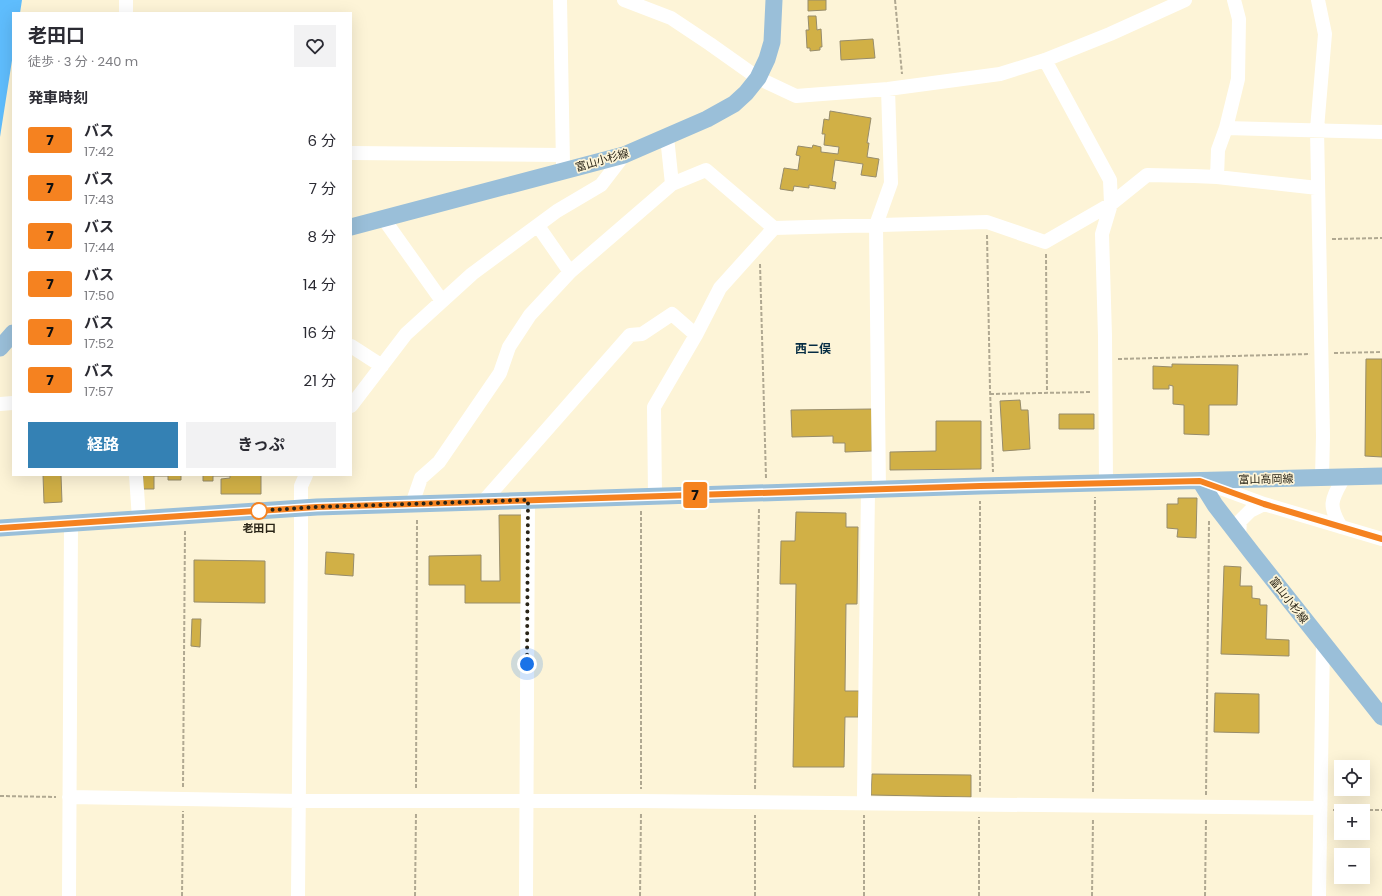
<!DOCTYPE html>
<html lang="ja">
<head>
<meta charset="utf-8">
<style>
  :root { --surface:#fff; --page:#f2f2f3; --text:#2b2b33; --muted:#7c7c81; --accent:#3481b4 }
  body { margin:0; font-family:Poppins,"Noto Sans JP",sans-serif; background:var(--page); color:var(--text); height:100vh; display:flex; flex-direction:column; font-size:15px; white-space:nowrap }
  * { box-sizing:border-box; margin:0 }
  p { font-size:13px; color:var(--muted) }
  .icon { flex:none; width:22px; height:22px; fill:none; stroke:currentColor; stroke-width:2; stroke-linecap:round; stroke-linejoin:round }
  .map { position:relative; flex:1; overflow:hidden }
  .sheet { position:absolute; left:12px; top:12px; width:340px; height:464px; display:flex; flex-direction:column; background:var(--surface); border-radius:0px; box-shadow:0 4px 16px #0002 }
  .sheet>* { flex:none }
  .badge { padding:0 8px; border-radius:3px; font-size:14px; line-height:26px }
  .fabs { position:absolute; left:1334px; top:760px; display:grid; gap:8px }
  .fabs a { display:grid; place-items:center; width:36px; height:36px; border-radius:0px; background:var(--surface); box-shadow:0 4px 16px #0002; font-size:20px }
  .you { position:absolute; width:20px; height:20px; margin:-10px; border:3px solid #fff; border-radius:50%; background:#1a73e8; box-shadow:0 0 0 6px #1a73e833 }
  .map>.badge { position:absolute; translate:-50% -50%; box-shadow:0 0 0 2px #fff }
  h2 { padding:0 16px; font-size:15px; line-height:36px }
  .round { display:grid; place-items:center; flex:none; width:42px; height:42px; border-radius:0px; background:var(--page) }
  .headline { display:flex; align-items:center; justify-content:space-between; height:68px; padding:0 16px }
  h1 { font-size:19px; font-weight:700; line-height:30px }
  .primary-button { display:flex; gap:8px; margin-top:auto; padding:8px 16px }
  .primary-button a { flex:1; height:46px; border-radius:0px; background:var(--accent); color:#fff; font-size:16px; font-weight:700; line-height:46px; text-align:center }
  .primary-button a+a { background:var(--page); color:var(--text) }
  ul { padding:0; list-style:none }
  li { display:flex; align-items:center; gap:12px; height:48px; padding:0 16px }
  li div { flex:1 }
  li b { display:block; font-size:15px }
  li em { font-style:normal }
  li .badge { min-width:44px; font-weight:700; text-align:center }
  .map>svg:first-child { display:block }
  .water { fill:#5fbdfd }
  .building { fill:#d1b046; stroke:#978c6b }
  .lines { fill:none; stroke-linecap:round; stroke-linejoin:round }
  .path { stroke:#b0a891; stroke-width:2; stroke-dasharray:4 2; stroke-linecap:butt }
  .minor { stroke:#fff; stroke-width:14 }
  .major { stroke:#9abfd9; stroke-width:17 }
  .line-casing { stroke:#fff; stroke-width:9 }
  .line { stroke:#f58220; stroke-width:6 }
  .walk { stroke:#292417; stroke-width:4; stroke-dasharray:0 7.2 }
  .stop-dot { fill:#fff; stroke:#f58220; stroke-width:2 }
  .labels { text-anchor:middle; stroke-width:3.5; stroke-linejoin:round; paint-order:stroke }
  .street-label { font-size:11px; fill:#292417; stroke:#fdf4d7 }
  .stop-label { font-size:11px; font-weight:bold; fill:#292417; stroke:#fdf4d7 }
  .neighbourhood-label { font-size:12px; font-weight:bold; fill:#052c43; stroke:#fdf4d7 }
</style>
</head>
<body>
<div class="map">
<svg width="1382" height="896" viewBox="0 0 1382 896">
  <rect width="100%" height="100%" fill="#fdf4d7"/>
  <!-- water -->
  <path class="water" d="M0,0H22L20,13H13V54L0,137Z"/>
  <!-- building -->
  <path class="building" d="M808,0H826V10L808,11Z
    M808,16H816L817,30L821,29L822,47H820V50L810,51V48H807L806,30H809Z
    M873,39L875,58L841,60L840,41Z
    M830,111L871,118L867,143H869L867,157L879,159L876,177L861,175L863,164L835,160L832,181L836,182L835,189L809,185V188L794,186L793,191L780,189L784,168L798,170L800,156L796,155L798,146L812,148L813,145L821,147V152L838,154L839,147L824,145L825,134H822L824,119L829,120Z
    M1366,359H1382V457L1365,456Z
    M1172,364L1238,365L1237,405H1209V435L1184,434V405L1173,404V386L1169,385V389H1153V366L1172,367Z
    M1020,400L1021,410H1028L1030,449L1003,451L1000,401Z
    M872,409V451L845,452V443H833V436L792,437L791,410Z
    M1059,414H1094V429H1059Z
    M936,421H981V469L890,470V452L936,451Z
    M43,475H61L62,502L44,503Z
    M143,475H181V480H168V476H154V489H143Z
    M203,475H261V494H221V479L230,478V476H213V481H203Z
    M1178,498H1197L1196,538L1177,537L1178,529L1167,528V504H1178Z
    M796,512L846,513V527H858L857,604H846L845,691H859L858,717H845L844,767H793L796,584H780L781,541H795Z
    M499,515H522L523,603H465V585H429V556L481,555V581H500Z
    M326,552L354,554L353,576L325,574Z
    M194,560L265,561V603L194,602Z
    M1224,566L1241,567L1240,586H1252V598L1260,599V605H1267L1266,639L1289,640V656L1221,654Z
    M192,619H201L200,647L191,646Z
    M1215,693L1259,694V733L1214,732Z
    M872,774L971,775V797L871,795Z"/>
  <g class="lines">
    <!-- path -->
    <path class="path" d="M895,0L902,74
      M987,235L990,390L993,472
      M1332,239L1382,238
      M1046,254L1047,393
      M760,264L766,478
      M1334,353L1382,352
      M1118,359L1310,354
      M990,394L1092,392
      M641,511V789
      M183,787L185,529
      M416,788L417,519
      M755,789L759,507
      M980,792V501
      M1093,792L1095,497
      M1206,795L1209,521
      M0,796L56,797
      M1333,810H1382
      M182,896L183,811
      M415,896L416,813
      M640,896L641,813
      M755,896V815
      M864,896V815
      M979,896V817
      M1092,896L1093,819
      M1205,896L1206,819"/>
    <!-- minor -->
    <path class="minor" d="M126,0V13
      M560,0L563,164
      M624,0L671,18L710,44L758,78L796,96L888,89L1000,74L1045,60L1110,34L1185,0
      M1318,0L1325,34L1317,129L1323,436L1322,478
      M1045,60L1110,180L1111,204L1102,234L1105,336L1106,483
      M1226,128L1382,132
      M351,153L562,155
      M1217,177L1218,150L1226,128L1238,79L1239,19L1234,0
      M672,184L706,170L774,228L987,222L1045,242L1111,204L1147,175L1194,176L1217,177L1318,188
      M383,218L442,301
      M538,226L570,272
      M351,346L382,366
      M0,404L13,403
      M351,406L406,334L472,274L557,211L601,185L624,155
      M136,475L139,519
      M1204,482L1264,504L1382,539
      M879,490L876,225L891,183L888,89
      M655,496L654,407L696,335L720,288L774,228
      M483,502L630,335L642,334L672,314L696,335
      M412,504L421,478L439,462L500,373L509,347L530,315L570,272L672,184L667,137
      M1341,527C1327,504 1332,499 1344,477
      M1239,536L1240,521L1250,511L1264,504
      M864,796L868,490
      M69,797L299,801H641L1320,808
      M69,896L71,523
      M298,896L301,542V486L306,475
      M526,896L528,500
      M1319,896L1323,643"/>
    <!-- major -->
    <path class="major" d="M351,227L624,155L707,119L734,104L746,93L758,78L767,59L772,42L774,0
      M0,348L13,333
      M1200,481L1215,505L1252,553L1382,717
      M0,528L317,507L980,486L1382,476"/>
  </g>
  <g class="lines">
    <!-- line casing -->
    <g class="line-casing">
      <path id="line" d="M0,528L317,507L980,486L1200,481L1264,504L1382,539"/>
    </g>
    <!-- line -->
    <use href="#line" class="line"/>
    <!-- walk -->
    <path class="walk" d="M259,511H255L317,507L528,500L527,664"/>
  </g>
  <!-- markers -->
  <circle class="stop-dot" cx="259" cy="511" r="8"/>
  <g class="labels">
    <!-- street labels -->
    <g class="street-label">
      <text transform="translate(602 160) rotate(-16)" y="4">富山小杉線</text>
      <text transform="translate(1266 479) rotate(-1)" y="4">富山高岡線</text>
      <text transform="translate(1289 600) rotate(52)" y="4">富山小杉線</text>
    </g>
    <!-- stop labels -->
    <g class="stop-label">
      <text x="259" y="532">老田口</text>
    </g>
    <!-- neighbourhood labels -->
    <g class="neighbourhood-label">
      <text x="813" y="353">西二俣</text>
    </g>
  </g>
</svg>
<div class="fabs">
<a><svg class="icon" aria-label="locate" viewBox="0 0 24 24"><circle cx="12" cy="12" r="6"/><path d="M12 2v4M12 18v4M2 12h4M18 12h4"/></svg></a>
<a>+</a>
<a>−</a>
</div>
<div class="you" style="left:527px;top:664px"></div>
<b class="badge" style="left:695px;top:495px;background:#f58220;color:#111">7</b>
<section class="sheet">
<div class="headline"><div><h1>老田口</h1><p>徒歩 · 3 分 · 240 m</p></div><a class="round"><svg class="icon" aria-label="heart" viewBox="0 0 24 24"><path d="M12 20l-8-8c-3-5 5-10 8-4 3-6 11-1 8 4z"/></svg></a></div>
<h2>発車時刻</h2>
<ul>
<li><span class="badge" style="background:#f58220;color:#111">7</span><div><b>バス</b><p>17:42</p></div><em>6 分</em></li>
<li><span class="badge" style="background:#f58220;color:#111">7</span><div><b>バス</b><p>17:43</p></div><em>7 分</em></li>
<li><span class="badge" style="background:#f58220;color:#111">7</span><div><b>バス</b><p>17:44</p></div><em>8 分</em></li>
<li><span class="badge" style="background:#f58220;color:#111">7</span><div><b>バス</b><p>17:50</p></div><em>14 分</em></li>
<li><span class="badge" style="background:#f58220;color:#111">7</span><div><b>バス</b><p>17:52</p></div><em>16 分</em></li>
<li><span class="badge" style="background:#f58220;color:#111">7</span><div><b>バス</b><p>17:57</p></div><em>21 分</em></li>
</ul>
<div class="primary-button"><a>経路</a><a>きっぷ</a></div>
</section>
</div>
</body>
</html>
